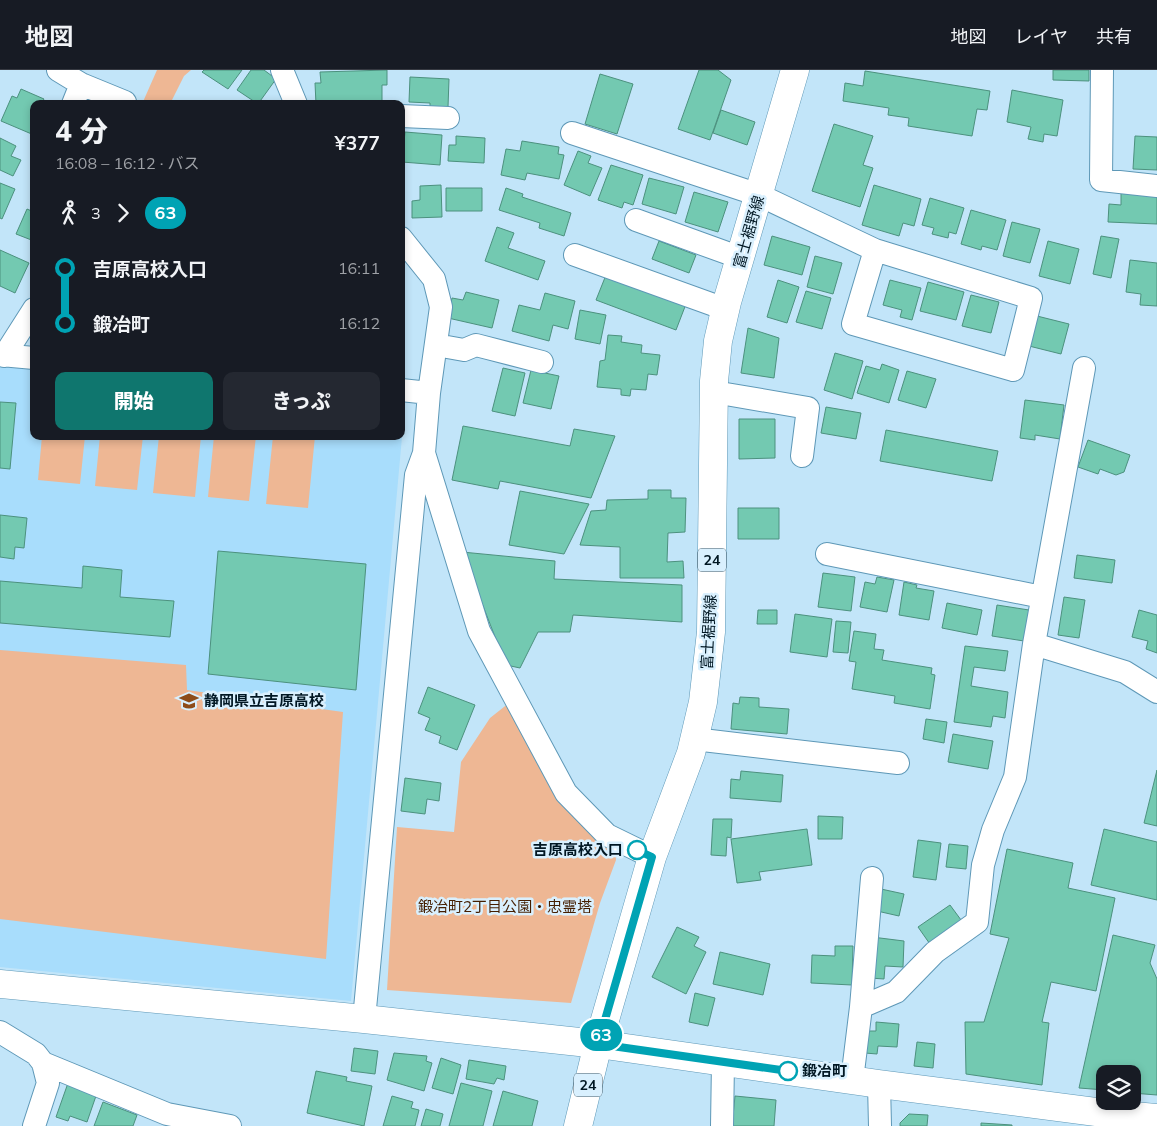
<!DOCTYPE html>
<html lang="ja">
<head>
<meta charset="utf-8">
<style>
  :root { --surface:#171b24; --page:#242831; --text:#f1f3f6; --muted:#9ea1a6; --line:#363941; --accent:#0f766e }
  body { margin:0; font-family:Mulish,"Noto Sans JP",sans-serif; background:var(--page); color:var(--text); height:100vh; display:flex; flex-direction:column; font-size:19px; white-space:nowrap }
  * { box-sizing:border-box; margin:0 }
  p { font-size:16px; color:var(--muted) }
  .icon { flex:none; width:28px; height:28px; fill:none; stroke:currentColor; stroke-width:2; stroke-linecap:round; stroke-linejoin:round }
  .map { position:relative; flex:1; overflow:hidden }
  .sheet { position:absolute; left:30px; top:30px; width:375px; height:340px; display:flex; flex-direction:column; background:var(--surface); border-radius:10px; box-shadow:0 2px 8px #0003 }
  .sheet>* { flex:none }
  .badge { padding:0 10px; border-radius:16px; font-size:18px; line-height:32px }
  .tools { position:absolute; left:1096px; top:995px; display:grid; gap:10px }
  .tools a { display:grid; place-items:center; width:45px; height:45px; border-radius:10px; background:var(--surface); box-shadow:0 2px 8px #0003; font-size:25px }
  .map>.badge { position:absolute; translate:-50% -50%; box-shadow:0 0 0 2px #fff }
  .legs { display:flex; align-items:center; gap:8px; height:55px; padding:0 25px; font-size:16px }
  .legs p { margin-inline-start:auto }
  .overview { display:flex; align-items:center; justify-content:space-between; height:85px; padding:0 25px }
  h1 { font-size:28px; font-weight:800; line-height:38px }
  .action { display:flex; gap:10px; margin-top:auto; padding:10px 25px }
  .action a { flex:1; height:58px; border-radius:10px; background:var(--accent); color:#fff; font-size:20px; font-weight:800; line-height:58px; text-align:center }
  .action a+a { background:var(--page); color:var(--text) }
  ul { padding:0 25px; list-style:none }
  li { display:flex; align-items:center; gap:18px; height:55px; font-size:19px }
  li i { display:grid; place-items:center; width:8px; height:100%; margin:0 6px; background:currentColor }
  li i::after { content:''; width:12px; height:12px; margin:-6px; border:4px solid; border-radius:50%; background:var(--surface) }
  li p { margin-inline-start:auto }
  li:first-child i { background:linear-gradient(#0000 50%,currentColor 0) }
  li:last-child i { background:linear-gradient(currentColor 50%,#0000 0) }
  header { display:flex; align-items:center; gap:30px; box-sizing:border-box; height:70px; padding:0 25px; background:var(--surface); border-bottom:1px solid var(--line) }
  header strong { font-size:24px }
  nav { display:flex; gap:28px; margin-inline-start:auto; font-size:18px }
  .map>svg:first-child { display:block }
  .built { fill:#a8ddfc }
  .green { fill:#eeb794 }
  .building { fill:#73c9b1; stroke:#4c917e }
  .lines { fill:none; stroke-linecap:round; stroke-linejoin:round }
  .minor-casing { stroke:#5e98b7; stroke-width:24 }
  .tertiary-casing { stroke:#5e98b7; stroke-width:29 }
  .primary-casing { stroke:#5e98b7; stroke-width:29 }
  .minor { stroke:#fff; stroke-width:22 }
  .tertiary { stroke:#fff; stroke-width:28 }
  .primary { stroke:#fff; stroke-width:28 }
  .line-1-casing { stroke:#fff; stroke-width:11 }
  .line-1 { stroke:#00a3b4; stroke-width:8 }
  .stop-1-dot { fill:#fff; stroke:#00a3b4; stroke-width:2.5 }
  .labels { text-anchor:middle; stroke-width:5; stroke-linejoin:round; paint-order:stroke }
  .shield { fill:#d9f0fe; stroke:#425865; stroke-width:1 }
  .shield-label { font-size:14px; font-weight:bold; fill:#011723 }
  .street-label { font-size:15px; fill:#011723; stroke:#d9f0fe }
  .poi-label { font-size:15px; font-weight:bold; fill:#011723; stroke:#d9f0fe; text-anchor:start }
  .stop-label { font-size:15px; font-weight:bold; fill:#011723; stroke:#d9f0fe; text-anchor:end }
  .park-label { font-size:15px; fill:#451e00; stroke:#d9f0fe }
</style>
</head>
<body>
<header>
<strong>地図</strong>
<nav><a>地図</a><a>レイヤ</a><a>共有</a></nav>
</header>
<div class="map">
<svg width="1157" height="1056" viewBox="0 0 1157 1056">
  <rect width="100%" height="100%" fill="#c2e5f9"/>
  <!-- built -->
  <path class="built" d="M0,293L34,297V366H401V334H405L351,931L0,897Z"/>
  <!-- green -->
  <path class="green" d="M157,0H191L184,6L170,34H142Z
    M42,366H85L80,414L38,410Z
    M100,366H143L137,420L95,416Z
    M159,366H201L195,427L153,423Z
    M214,366H256L249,431L208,427Z
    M273,366H315L308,438L266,434Z
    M0,580L186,595L187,620L343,642L326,889L0,849Z
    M509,633L615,779L616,790L600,833L571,933L387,920L397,757L454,762L461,692L490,648Z"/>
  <!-- building -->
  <path class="building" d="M204,0H242L228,19L202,2Z
    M251,0H264L276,9L258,34L237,20Z
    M387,0V15H382V32L316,34L315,13H321L320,2Z
    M699,0H718L731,10L710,70L678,59Z
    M1053,0H1089V11L1053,10Z
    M865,1L990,21L987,40L977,39L972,66L908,56L909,48L888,45L889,38L843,31L845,13L863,16Z
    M600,4L633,14L617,64L585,54Z
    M410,7L449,9L448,37H430V33L409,32Z
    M21,19L44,29L41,34H34V65L1,51L12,26L17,28Z
    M1012,20L1063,30L1057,66L1044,64L1043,72L1028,69L1031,57L1007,52Z
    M721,40L755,52L747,75L713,63Z
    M834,54L873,66L863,95L873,98L860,137L812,121Z
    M405,62L442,65L440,95L402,92Z
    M456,66L485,68L484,93L448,91L449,75H456Z
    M1135,66L1157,67V100L1133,99Z
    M0,68L16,76L11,86L21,90L13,106L0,100Z
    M522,71L559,77L558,84L564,85L559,109L527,103L525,110L501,105L506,79L520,81Z
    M578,81L591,86L588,93L602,98L590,126L564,115Z
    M611,95L643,105L633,135L624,132L622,138L598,130Z
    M649,108L684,117L676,144L642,134Z
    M0,113L15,119L2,149L0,148Z
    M441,115L442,147L412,148V131L420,130V116Z
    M874,115L921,129L914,156L903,153L899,166L862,155Z
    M446,118H482V141H446Z
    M506,118L523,124L522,127L571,143L564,166L539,158L540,153L499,140Z
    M694,122L728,132L718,162L685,152Z
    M1121,123L1157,125V154L1108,152L1109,134L1121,135Z
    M930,128L964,138L956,164L949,162L948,168L932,164L934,158L922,155Z
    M27,139L34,142V171L16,164Z
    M971,140L1006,150L997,180L982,176L981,180L961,174Z
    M1012,152L1040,159L1030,193L1003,186Z
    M497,157L514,163L508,178L545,191L538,210L485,191Z
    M772,166L810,177L802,205L764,195Z
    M1101,166L1119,169L1111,208L1093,204Z
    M659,171L696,185L689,203L652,189Z
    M1048,171L1079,179L1070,214L1039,206Z
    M0,180L29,193L15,223L0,216Z
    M815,186L842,193L833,224L807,217Z
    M1130,190L1157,193V236L1140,235L1141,224L1126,222Z
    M606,205L686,234L676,260L596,230Z
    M778,210L799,217L787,253L767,247Z
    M890,210L921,218L912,250L900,247L902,240L883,235Z
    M928,212L964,222L956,250L920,241Z
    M806,221L831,228L822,259L796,252Z
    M466,222L499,230L492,258L448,248L452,228L463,230Z
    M545,223L575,231L568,259L553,255L549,271L512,261L519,235L540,240Z
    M971,225L999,232L991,263L962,256Z
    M580,240L606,245L600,274L575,269Z
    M1037,246L1069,254L1061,284L1029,276Z
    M748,258L779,268L774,308L741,303Z
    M608,265L622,266L621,272L642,275L641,283L660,285L657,305L648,304L646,320L631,319L630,326L621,325V319L597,317L600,291L605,290Z
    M835,283L863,291L852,329L824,320Z
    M882,294L899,300L889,333L857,323L866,296L880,300Z
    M503,298L525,303L515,346L492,341Z
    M531,300L559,306L551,339L523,333Z
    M907,301L936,309L926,338L898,330Z
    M1025,330L1064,335L1060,369L1035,365V370L1020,368Z
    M0,332L16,333L10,399L0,398Z
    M826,337L861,343L856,369L821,363Z
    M739,349H775V388L739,389Z
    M463,356L570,376L574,359L615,366L591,428L500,411L498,419L452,410Z
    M886,360L998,381L992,411L880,391Z
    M1088,370L1130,385L1124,402L1116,405L1100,399L1098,404L1078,397Z
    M648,420H671V428H686L685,462L668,463L667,492L683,491L684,508H620V477L580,475L591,441L606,440L607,430L648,429Z
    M520,421L589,434L564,484L509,475Z
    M738,438H779V469H738Z
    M0,445L27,448L24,478L15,477L14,489L0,487Z
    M218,481L366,494L356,620L208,604Z
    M462,482L555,491L554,509L682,515V552L573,545L570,562H538L520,598L506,595Z
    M1077,485L1115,490L1112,513L1074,508Z
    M83,496L122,500L120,527L174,531L170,567L0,553V511L82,518Z
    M823,503L855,507L851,541L818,537Z
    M877,507L894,510L887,542L860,537L865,512L875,514Z
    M904,512L917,515L916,518L934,521L929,550L899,545Z
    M1064,527L1085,530L1079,568L1058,565Z
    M947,533L982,540L977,565L942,558Z
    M997,535L1029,540L1024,571L992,566Z
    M758,540H777V554H757Z
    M1139,540L1157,545V583L1146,579L1148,571L1132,567Z
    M795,544L832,549L827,587L790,582Z
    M836,551L851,552L848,583L833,582Z
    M854,561L876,564L874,579L884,580L882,590L932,598L931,604L935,605L930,639L894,633L895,626L852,619L856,592L849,591Z
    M965,576L1008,581L1005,601L974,597L971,616L1008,622L1005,648L993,646L991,657L954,652Z
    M428,617L475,635L457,680L439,673L441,666L425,660L430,648L418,643Z
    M740,627L759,628V637L789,639L787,664L731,659L733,633L739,634Z
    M926,649L947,652L944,673L923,669Z
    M953,664L993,671L988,699L948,692Z
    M1157,700V756L1144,753Z
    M741,701L783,705L781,732L730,728L731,709L740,710Z
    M405,708L441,713L439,731L427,729L425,744L401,741Z
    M818,746L843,747L842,769H818Z
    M713,749H732L731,768L727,767L726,786L711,785Z
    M807,759L812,795L759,802L761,810L737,813L731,769Z
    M1104,759L1157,772V830L1091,815Z
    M918,770L941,773L936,810L913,807Z
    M949,774L968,776L966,799L946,797Z
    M1007,779L1073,793L1068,818L1115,828L1096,921L1051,912L1042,952L1049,953L1042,1015L966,1004L965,952H984L1009,868L990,864Z
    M881,819L904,824L899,846L877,841Z
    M950,835L964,854L932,877L918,857Z
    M677,857L699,867L694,876L706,882L686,924L652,907Z
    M1113,865L1155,875L1150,893L1157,909V1025L1132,1023V1004H1105V1020L1079,1018Z
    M872,867L904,871L903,897L885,896L884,909L870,908Z
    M835,876H853L852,915L811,913L812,885L835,886Z
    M720,882L770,894L763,925L713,914Z
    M695,923L715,928L708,956L689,952Z
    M876,952L899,954L897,977L878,976L877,984L865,983L867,961H876Z
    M917,972L935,974L933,998L914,996Z
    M354,978L378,981L375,1004L351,1001Z
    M394,983L427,986L426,991L432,993L424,1021L387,1010Z
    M441,988L461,995L453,1024L432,1018Z
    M469,990L506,996L504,1010L497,1008L494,1014L466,1009Z
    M316,1001L347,1007L346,1011L372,1016L364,1056L307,1043Z
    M68,1013L97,1023L87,1052L70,1046L68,1051L56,1047Z
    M461,1013L492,1021L483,1056H449Z
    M503,1021L538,1031L532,1056H493Z
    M392,1026L413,1032L411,1038L419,1040L415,1056H383Z
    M735,1026L776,1030L774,1056H732Z
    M103,1032L137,1045L133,1056H94Z
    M426,1039L443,1044L440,1056H421Z
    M909,1044L928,1045L927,1056H900V1053Z
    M981,1053L1012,1055V1056H981Z"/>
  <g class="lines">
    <!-- minor casing -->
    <g class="minor-casing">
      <path id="minor" d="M58,0L81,14L125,32
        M282,0L296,34
        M1102,0L1101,110L1157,116
        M73,34L81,14
        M401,46L448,48
        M572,63L759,125L875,180L1031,228L1013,300L853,254L875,180
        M636,150L741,188
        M575,185L725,239
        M436,275L464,280L476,275L542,292
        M0,285L34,288
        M4,286L34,239
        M401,320L429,323
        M714,322L808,338L802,386
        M424,383L479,561L566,723L607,765L652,787
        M827,484L1042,527
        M1034,574L1125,602L1157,622
        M694,669L898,693
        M861,937L872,808
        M364,949L416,405L424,383L429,323L441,237L434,209L401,168
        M0,962L36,984L43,993L167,1044L230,1056
        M852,1010L861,937L896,922L935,882L977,852L983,795L993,760L1015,707L1034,574L1084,298
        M879,1014L880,1056
        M34,1056L48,1013L43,993
        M722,1056L723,992"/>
    </g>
    <!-- tertiary casing -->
    <g class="tertiary-casing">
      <path id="tertiary" d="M0,914L364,949L598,974L879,1014L1111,1044L1157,1048"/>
    </g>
    <!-- primary casing -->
    <g class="primary-casing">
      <path id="primary" d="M578,1056L598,974L652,787L691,683L703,632L711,562L714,311L718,271L727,232L795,0"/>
    </g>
    <!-- minor -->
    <use href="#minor" class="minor"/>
    <!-- tertiary -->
    <use href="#tertiary" class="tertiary"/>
    <!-- primary -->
    <use href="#primary" class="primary"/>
  </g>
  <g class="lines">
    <!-- line-1 casing -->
    <g class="line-1-casing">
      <path id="line-1" d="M637,780L652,787L598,974L788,1001"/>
    </g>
    <!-- line-1 -->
    <use href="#line-1" class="line-1"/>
  </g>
  <!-- icons -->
  <defs>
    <g id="school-bare" transform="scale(1.5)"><path d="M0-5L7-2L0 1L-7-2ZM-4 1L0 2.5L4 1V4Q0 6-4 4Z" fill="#8d4c19" stroke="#d9f0fe" stroke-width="2.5" paint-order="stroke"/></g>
  </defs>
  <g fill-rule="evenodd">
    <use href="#school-bare" x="189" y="631"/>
  </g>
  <!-- markers -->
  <g class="stop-1-dot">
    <circle cx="637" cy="780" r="9"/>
    <circle cx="788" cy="1001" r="9"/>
  </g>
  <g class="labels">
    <!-- shield labels -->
    <g class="shield">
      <rect x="698" y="478.5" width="28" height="23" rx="4"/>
      <rect x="574" y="1003.5" width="28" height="23" rx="4"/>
    </g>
    <g class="shield-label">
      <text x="712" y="495">24</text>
      <text x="588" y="1020">24</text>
    </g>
    <!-- street labels -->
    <g class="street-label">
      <text transform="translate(749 162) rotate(-74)" y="5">富士裾野線</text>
      <text transform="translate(709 562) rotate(-87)" y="5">富士裾野線</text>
    </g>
    <!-- poi labels -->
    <g class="poi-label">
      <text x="204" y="636">静岡県立吉原高校</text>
    </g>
    <!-- stop labels -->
    <g class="stop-label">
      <text x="623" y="785">吉原高校入口</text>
      <text x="802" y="1006" text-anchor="start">鍛冶町</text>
    </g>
    <!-- park labels -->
    <g class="park-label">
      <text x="505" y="842">鍛冶町2丁目公園・忠霊塔</text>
    </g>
  </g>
</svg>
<div class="tools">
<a><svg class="icon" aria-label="layers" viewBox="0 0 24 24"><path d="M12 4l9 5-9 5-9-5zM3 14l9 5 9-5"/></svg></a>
</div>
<b class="badge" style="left:601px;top:965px;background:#00a3b4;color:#fff">63</b>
<section class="sheet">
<div class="overview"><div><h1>4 分</h1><p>16:08 – 16:12 · バス</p></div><b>¥377</b></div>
<div class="legs"><svg class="icon" aria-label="walk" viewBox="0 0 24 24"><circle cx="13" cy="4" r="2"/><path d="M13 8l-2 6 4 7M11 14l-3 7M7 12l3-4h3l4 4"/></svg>3<svg class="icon" aria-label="forward" viewBox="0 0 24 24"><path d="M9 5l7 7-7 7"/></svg><b class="badge" style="background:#00a3b4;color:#fff">63</b></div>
<ul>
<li><i style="color:#00a3b4"></i><b>吉原高校入口</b><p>16:11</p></li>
<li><i style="color:#00a3b4"></i><b>鍛冶町</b><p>16:12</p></li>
</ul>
<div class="action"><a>開始</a><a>きっぷ</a></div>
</section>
</div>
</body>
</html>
